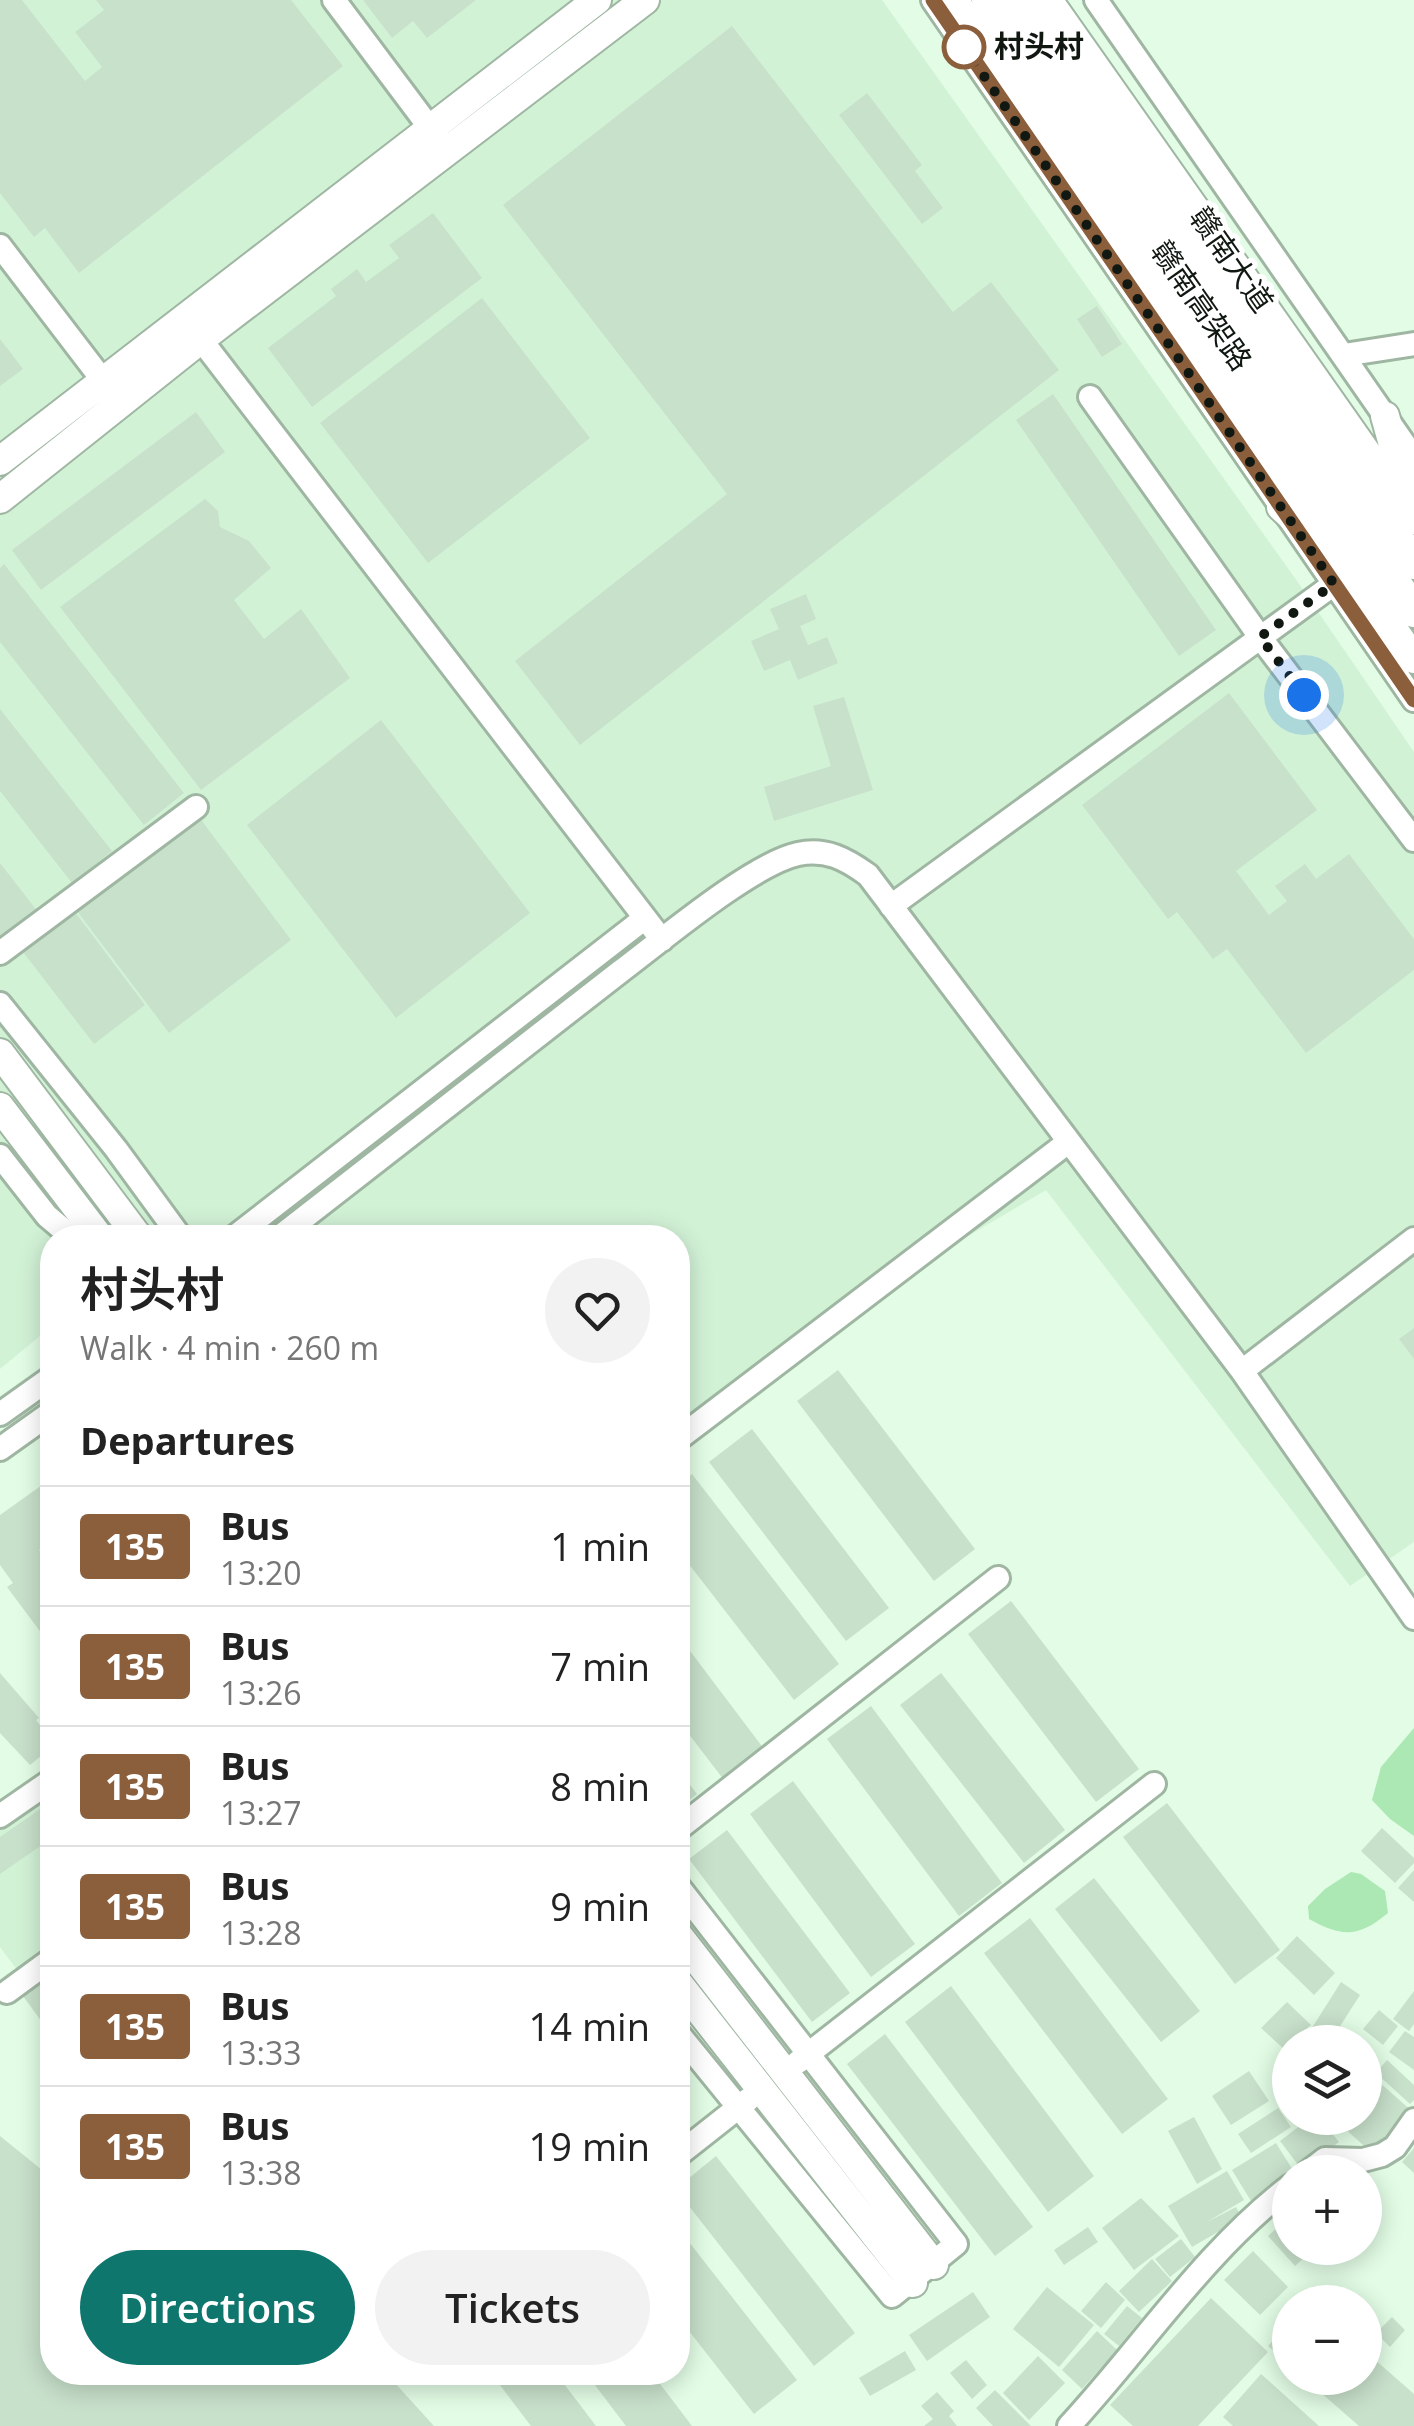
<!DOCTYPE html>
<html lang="en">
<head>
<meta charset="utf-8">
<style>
  :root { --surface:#fff; --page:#f2f2f2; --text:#222; --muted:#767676; --line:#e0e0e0; --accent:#0f766e }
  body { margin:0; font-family:"Open Sans","Noto Sans SC",sans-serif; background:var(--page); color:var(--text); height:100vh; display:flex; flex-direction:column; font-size:38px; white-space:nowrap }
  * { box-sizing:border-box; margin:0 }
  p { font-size:32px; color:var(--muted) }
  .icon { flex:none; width:55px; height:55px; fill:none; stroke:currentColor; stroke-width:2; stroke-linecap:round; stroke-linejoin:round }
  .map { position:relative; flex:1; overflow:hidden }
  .sheet { position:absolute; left:40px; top:1225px; width:650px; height:1160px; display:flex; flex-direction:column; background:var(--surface); border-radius:40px; box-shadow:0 5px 25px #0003 }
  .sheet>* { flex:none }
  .badge { padding:0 20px; border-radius:8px; font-size:35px; line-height:65px }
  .buttons { position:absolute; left:1272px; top:2025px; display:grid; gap:20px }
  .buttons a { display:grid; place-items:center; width:110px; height:110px; border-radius:50%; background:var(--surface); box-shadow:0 5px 25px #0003; font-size:50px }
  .you { position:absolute; width:50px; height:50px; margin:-25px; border:8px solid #fff; border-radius:50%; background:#1a73e8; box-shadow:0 0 0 15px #1a73e833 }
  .map>.badge { position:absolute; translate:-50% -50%; box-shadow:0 0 0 5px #fff }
  h2 { padding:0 40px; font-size:38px; line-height:90px }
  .round { display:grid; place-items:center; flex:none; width:105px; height:105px; border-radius:52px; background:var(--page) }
  .overview { display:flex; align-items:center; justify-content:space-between; height:170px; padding:0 40px }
  h1 { font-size:48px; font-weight:600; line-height:75px }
  .primary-button { display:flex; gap:20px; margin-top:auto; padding:20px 40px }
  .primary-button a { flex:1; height:115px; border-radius:60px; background:var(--accent); color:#fff; font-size:40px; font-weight:600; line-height:115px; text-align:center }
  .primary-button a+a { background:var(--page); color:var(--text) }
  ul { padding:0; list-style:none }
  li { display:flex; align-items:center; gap:30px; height:120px; padding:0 40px; border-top:2px solid var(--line) }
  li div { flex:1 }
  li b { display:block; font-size:38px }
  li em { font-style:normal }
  li .badge { min-width:110px; font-weight:700; text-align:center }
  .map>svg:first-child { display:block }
  .built { fill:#d2f2d6 }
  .water { fill:#abe8b3 }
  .building { fill:#c8e1cb }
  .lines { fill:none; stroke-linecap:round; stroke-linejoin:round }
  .minor-casing { stroke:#9fb7a2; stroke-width:28 }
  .major-casing { stroke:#9fb7a2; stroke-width:32 }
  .highway-casing { stroke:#9fb7a2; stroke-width:38 }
  .minor { stroke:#fff; stroke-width:22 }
  .major { stroke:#fff; stroke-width:28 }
  .highway { stroke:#fff; stroke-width:32 }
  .line-casing { stroke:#fff; stroke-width:22 }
  .line { stroke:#8b5e3c; stroke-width:15 }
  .walk { stroke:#101811; stroke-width:10; stroke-dasharray:0 18 }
  .stop-dot { fill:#fff; stroke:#8b5e3c; stroke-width:5 }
  .labels { text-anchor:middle; stroke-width:10; stroke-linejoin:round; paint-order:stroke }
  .stop-label { font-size:30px; font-weight:bold; fill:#101811; stroke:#fff; text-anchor:start }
  .street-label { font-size:30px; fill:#101811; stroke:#fff }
</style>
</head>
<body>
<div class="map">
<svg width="1414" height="2426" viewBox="0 0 1414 2426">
  <rect width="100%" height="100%" fill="#e2fce5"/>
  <!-- built -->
  <path class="built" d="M0,0H882L1297,581L1414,752V1542L1350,1586L1046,1190L821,1323L678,1432V1238H52V1326L0,1369Z
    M52,1792V1951L21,1975L0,1947V1826Z"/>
  <!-- water -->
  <path class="water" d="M1414,1728V1836L1390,1819L1372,1800L1381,1767Z
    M1351,1872L1361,1874L1385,1891L1388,1913C1358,1938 1342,1937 1309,1919L1308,1906L1325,1889Z"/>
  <!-- building -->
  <path class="building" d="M0,0H22L85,81L102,67L75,32L104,10L96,0H291L343,66L79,273L45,228L34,237L0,193Z
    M363,0H476L427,38L413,21L392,38Z
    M732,26L953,312L991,282L1059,370L580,745L515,661L727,494L503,205Z
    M867,93L922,165L915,171L943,208L922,224L839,115Z
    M433,213L482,278L312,407L268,348L336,296L331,289L357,269L366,282L399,258L389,245Z
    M482,298L590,438L428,563L320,423Z
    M1097,306L1122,344L1102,357L1077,319Z
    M0,339L23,369L0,386Z
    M1053,394L1216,630L1179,656L1016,420Z
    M196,412L225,452L41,590L12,550Z
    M205,499L218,511L220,527L249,541L271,568L234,600L264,639L301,609L350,678L201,790L60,607Z
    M4,564L184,793L144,825L0,642V568Z
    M806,594L816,619L800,626L808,645L827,637L838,663L798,680L790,660L764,671L751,641L779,629L770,609Z
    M1229,693L1317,810L1236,871L1269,915L1287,901L1275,886L1305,864L1316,879L1349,854L1414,939V970L1306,1053L1227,949L1213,959L1177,912L1168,919L1082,805Z
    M844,697L873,790L774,821L764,787L831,766L813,706Z
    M0,709L112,851L72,883L0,791Z
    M381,720L530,913L396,1018L247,825Z
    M199,817L291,940L169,1033L77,911Z
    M0,863L38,912L0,943Z
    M75,912L145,1005L94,1044L23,952Z
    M1414,1328V1359L1399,1339Z
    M838,1370L975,1549L934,1581L797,1401Z
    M752,1429L889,1608L846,1641L709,1462Z
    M692,1474L839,1664L794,1700L678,1550V1485Z
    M52,1478V1541L39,1550L52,1568V1637L47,1630L42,1634L7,1587L13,1583L0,1565V1515Z
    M1011,1601L1139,1769L1096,1802L968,1634Z
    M678,1635L764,1749L724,1780L678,1720Z
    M0,1673L39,1718L36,1720L52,1740V1747L30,1765L0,1733Z
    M941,1673L1065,1830L1024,1863L900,1705Z
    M871,1706L1002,1883L959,1916L827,1739Z
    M678,1769L697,1794L678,1809Z
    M793,1781L915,1944L871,1977L750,1814Z
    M52,1801V1838L0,1874V1837Z
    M1167,1803L1280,1950L1235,1984L1123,1837Z
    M1382,1828L1414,1858V1863L1395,1883L1361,1851Z
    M727,1830L850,1993L812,2022L689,1859Z
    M1414,1870V1902L1398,1888Z
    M1094,1878L1200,2011L1161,2042L1055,1909Z
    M1030,1918L1168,2099L1122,2134L984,1953Z
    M1297,1936L1335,1973L1314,1995L1276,1958Z
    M1341,1982L1360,1995L1330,2042H1303Z
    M40,1983L52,1999V2025L47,2029L23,1996Z
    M951,1986L1094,2176L1048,2212L905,2022Z
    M1414,1991V2024L1409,2031L1393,2019Z
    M1287,2002L1311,2025L1290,2042L1286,2051L1261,2028Z
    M1379,2010L1398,2026L1383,2045L1363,2029Z
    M1405,2031L1414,2037V2070L1389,2052Z
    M885,2034L1033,2227L995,2256L847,2064Z
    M1387,2060L1414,2085V2100L1410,2104L1376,2073Z
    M1290,2061V2087L1277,2076Z
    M1249,2071L1269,2101L1231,2125L1212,2096Z
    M1379,2082L1413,2112L1374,2155L1341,2125L1347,2118H1365V2098Z
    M1278,2108L1291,2127L1251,2153L1238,2134Z
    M1194,2117L1222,2169L1197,2184L1168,2131Z
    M1310,2118H1320L1339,2142L1302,2170L1280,2141Z
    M0,2136L47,2174L52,2167V2372H385L434,2426H0Z
    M1276,2143L1294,2172L1251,2201L1232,2170Z
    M1414,2148V2173L1402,2162Z
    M716,2156L855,2333L814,2366L678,2192V2187Z
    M1227,2171L1244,2200L1205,2223L1236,2207L1242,2218L1192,2247L1168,2206Z
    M1365,2186L1379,2203L1365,2216Z
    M1141,2198L1179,2236L1134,2270L1102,2228Z
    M1290,2216V2248H1315L1295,2266L1268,2236Z
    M1088,2227L1098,2242L1064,2265L1054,2250Z
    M678,2228L797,2380L754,2414L678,2317Z
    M1181,2239L1195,2257L1170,2277L1155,2259Z
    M1253,2251L1288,2287L1260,2315L1224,2280Z
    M1152,2259L1172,2281L1139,2312L1119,2291Z
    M1106,2282L1125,2300L1101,2328L1081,2311Z
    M1047,2287L1094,2325L1059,2367L1013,2329Z
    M973,2292L990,2317L927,2361L909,2335Z
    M1211,2298L1268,2352L1198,2426H1133L1110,2405Z
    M1127,2306L1142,2318L1119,2346L1104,2334Z
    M1392,2317L1405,2330L1390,2347L1376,2333Z
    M1290,2321V2365L1268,2346Z
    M1097,2331L1117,2350L1082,2389L1062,2370Z
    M905,2351L916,2370L870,2396L859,2378Z
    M1365,2351L1414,2394V2426H1359L1304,2378H1365Z
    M1038,2356L1065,2383L1029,2420L1003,2393Z
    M966,2360L987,2385L972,2399L950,2373Z
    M490,2372H555L596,2426H531Z
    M585,2372H651L692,2426H626Z
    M1261,2374L1319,2426H1233L1223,2417Z
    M995,2390L1031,2426H993L976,2408Z
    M937,2392L954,2411L949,2416L957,2426H924L933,2419L921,2406Z"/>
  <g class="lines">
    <!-- minor casing -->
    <g class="minor-casing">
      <path id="minor" d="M334,0L439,140
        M933,0L1414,700
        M1096,0L1414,458
        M0,246L104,382
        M192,328L662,940
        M1344,355L1414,344
        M1090,397L1260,637L1414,840
        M891,906L1334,584
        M0,953L196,807
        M0,1004L116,1149L181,1238
        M0,1156L47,1216L73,1238
        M233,1238L645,918
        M278,1238C393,1149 507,1060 621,971C661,941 752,864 798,854C826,848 846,859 868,875L1242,1371L1414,1618
        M1242,1371L1414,1239
        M0,1414L52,1377
        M678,1439L1067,1143
        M0,1449L52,1412
        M0,1816L52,1780
        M678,1829L998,1578
        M678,1886L956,2244L892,2296L678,2033
        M7,1992L52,1959
        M798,2062L1154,1784
        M678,2155L749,2099
        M1308,2172L1325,2159L1363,2160L1382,2155L1395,2147L1414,2120
        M1069,2426C1143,2346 1203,2253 1290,2186"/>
    </g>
    <!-- major casing -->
    <g class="major-casing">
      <path id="major" d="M954,0L1414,659
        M1048,0L1414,520
        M1385,416L1408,498
        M0,461L597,0
        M0,499L201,339L645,0
        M1281,507L1317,540
        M0,1053L139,1238
        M0,1107L100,1238
        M678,1935L934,2265
        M678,1983L913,2283"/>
    </g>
    <!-- highway casing -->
    <g class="highway-casing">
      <path id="highway" d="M988,0L1414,611
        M1019,0L1414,563"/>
    </g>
    <!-- minor -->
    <use href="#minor" class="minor"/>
    <!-- major -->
    <use href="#major" class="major"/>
    <!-- highway -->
    <use href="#highway" class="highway"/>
  </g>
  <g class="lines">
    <!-- line casing -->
    <g class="line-casing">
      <path id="line" d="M933,0L1414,700"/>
    </g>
    <!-- line -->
    <use href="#line" class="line"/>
    <!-- walk -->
    <path class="walk" d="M964,47L1334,584L1260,637L1304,695"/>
  </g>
  <!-- markers -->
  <circle class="stop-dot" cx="964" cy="47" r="20"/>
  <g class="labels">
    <!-- stop labels -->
    <g class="stop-label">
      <text x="994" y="57">村头村</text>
    </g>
    <!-- street labels -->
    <g class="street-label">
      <text transform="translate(1231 260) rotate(55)" y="10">赣南大道</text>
      <text transform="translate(1201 306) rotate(55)" y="10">赣南高架路</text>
    </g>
  </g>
</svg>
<div class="buttons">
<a><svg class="icon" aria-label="layers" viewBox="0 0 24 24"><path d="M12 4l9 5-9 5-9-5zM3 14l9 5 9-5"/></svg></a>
<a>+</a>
<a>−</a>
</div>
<div class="you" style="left:1304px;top:695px"></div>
<section class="sheet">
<div class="overview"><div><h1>村头村</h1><p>Walk · 4 min · 260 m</p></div><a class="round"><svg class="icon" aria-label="heart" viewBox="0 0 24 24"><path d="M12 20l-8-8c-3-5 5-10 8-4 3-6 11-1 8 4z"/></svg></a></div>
<h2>Departures</h2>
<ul>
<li><span class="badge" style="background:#8b5e3c;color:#fff">135</span><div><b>Bus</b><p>13:20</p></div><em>1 min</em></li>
<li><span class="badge" style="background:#8b5e3c;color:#fff">135</span><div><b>Bus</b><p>13:26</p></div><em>7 min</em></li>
<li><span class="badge" style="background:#8b5e3c;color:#fff">135</span><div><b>Bus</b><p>13:27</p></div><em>8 min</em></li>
<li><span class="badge" style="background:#8b5e3c;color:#fff">135</span><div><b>Bus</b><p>13:28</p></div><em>9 min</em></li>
<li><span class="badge" style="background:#8b5e3c;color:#fff">135</span><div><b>Bus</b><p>13:33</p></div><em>14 min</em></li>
<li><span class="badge" style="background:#8b5e3c;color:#fff">135</span><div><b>Bus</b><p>13:38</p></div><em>19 min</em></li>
</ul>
<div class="primary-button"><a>Directions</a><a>Tickets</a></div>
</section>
</div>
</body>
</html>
